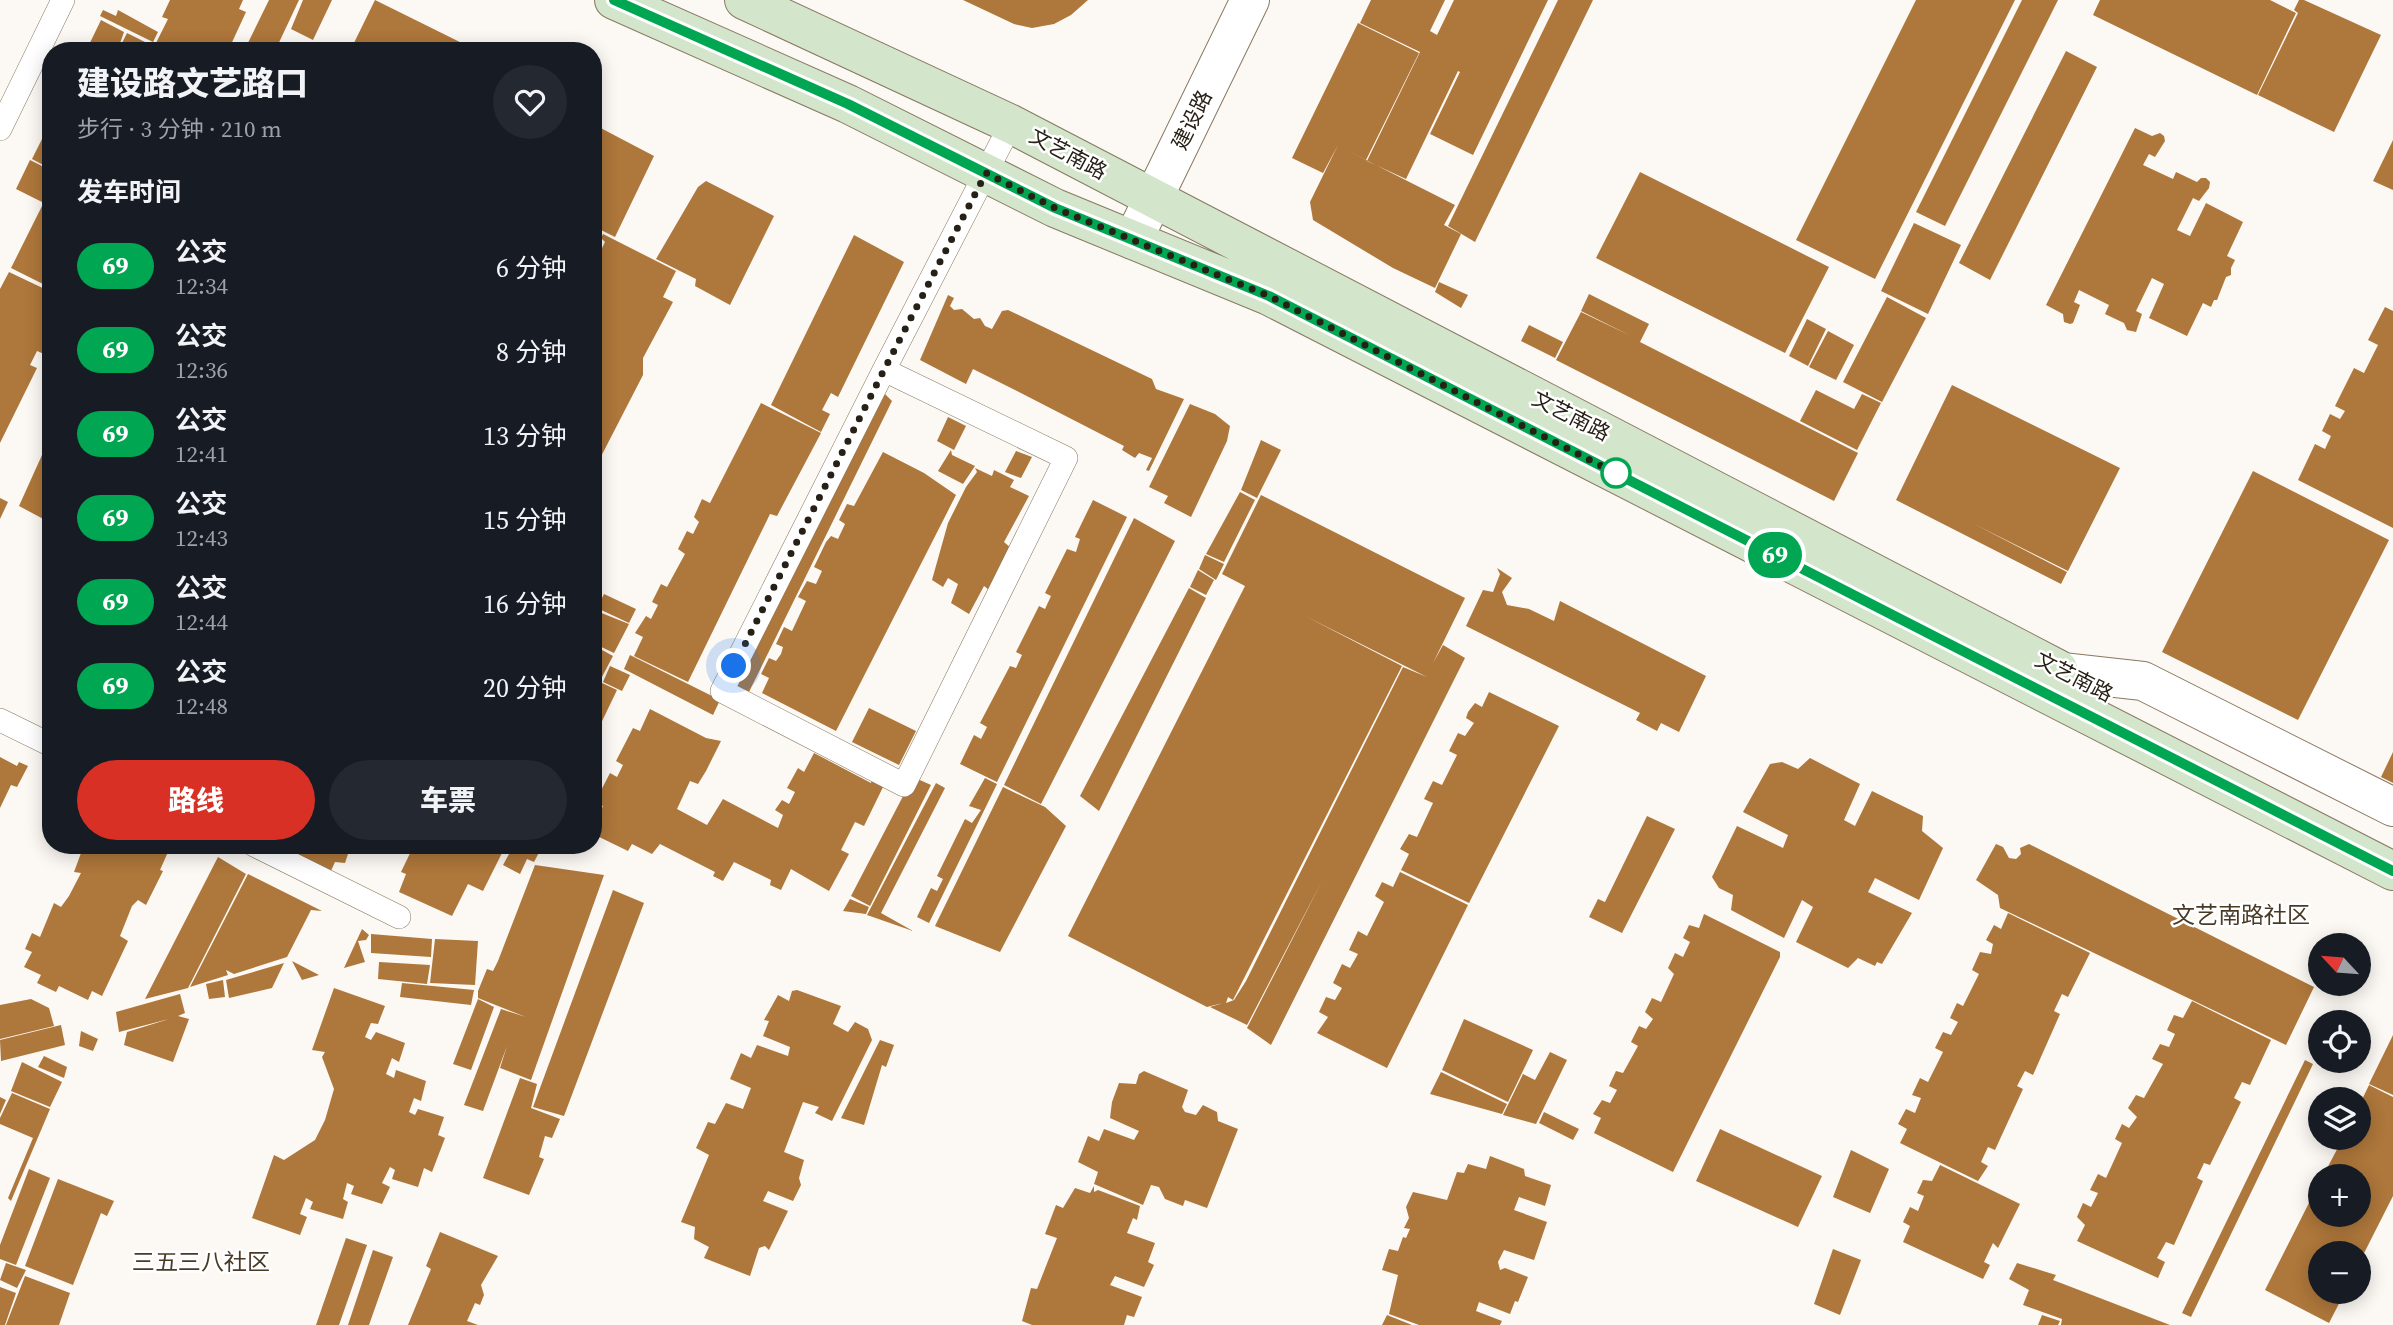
<!DOCTYPE html>
<html lang="zh">
<head>
<meta charset="utf-8">
<style>
  :root { --surface:#171b24; --page:#242831; --text:#f1f3f6; --muted:#9ea1a6; --accent:#d93025 }
  body { margin:0; font-family:"Source Serif 4","Noto Sans SC",serif; background:var(--page); color:var(--text); height:100vh; display:flex; flex-direction:column; font-size:26px; white-space:nowrap }
  * { box-sizing:border-box; margin:0 }
  p { font-size:23px; color:var(--muted) }
  .icon { flex:none; width:38px; height:38px; fill:none; stroke:currentColor; stroke-width:2; stroke-linecap:round; stroke-linejoin:round }
  .map { position:relative; flex:1; overflow:hidden }
  .sheet { position:absolute; left:42px; top:42px; width:560px; height:812px; display:flex; flex-direction:column; background:var(--surface); border-radius:28px; box-shadow:0 4px 18px #0003 }
  .sheet>* { flex:none }
  .badge { padding:0 14px; border-radius:23px; font-size:24px; line-height:46px }
  .needle { width:46px; rotate:296deg }
  .tools { position:absolute; left:2308px; top:933px; display:grid; gap:14px }
  .tools a { display:grid; place-items:center; width:63px; height:63px; border-radius:50%; background:var(--surface); box-shadow:0 4px 18px #0003; font-size:35px }
  .you { position:absolute; width:35px; height:35px; margin:-18px; border:5px solid #fff; border-radius:50%; background:#1a73e8; box-shadow:0 0 0 10px #1a73e833 }
  .map>.badge { position:absolute; translate:-50% -50%; box-shadow:0 0 0 4px #fff }
  h2 { padding:0 35px; font-size:26px; line-height:63px }
  .round { display:grid; place-items:center; flex:none; width:74px; height:74px; border-radius:37px; background:var(--page) }
  .summary { display:flex; align-items:center; justify-content:space-between; height:119px; padding:0 35px }
  h1 { font-size:33px; font-weight:800; line-height:52px }
  .cta { display:flex; gap:14px; margin-top:auto; padding:14px 35px }
  .cta a { flex:1; height:80px; border-radius:42px; background:var(--accent); color:#fff; font-size:28px; font-weight:800; line-height:80px; text-align:center }
  .cta a+a { background:var(--page); color:var(--text) }
  ul { padding:0; list-style:none }
  li { display:flex; align-items:center; gap:21px; height:84px; padding:0 35px }
  li div { flex:1 }
  li b { display:block; font-size:26px }
  li em { font-style:normal }
  li .badge { min-width:77px; font-weight:700; text-align:center }
  .map>svg:first-child { display:block }
  .building { fill:#ae773b; fill-rule:evenodd }
  .lines { fill:none; stroke-linecap:round; stroke-linejoin:round }
  .service-casing { stroke:#897861; stroke-width:24 }
  .minor-casing { stroke:#897861; stroke-width:40 }
  .tertiary-casing { stroke:#897861; stroke-width:40 }
  .secondary-casing { stroke:#897861; stroke-width:40 }
  .service { stroke:#fff; stroke-width:23 }
  .minor { stroke:#fff; stroke-width:38 }
  .tertiary { stroke:#fff; stroke-width:38 }
  .secondary { stroke:#d3e5cb; stroke-width:38 }
  .line-casing { stroke:#fff; stroke-width:16 }
  .line { stroke:#00a651; stroke-width:10 }
  .walk { stroke:#272017; stroke-width:7; stroke-dasharray:0 12.6 }
  .stop-dot { fill:#fff; stroke:#00a651; stroke-width:3.5 }
  .labels { text-anchor:middle; stroke-width:5; stroke-linejoin:round; paint-order:stroke }
  .street-label { font-size:21px; fill:#272017; stroke:#fff }
  .neighbourhood-label { font-size:23px; fill:#493a25; stroke:#fff }
</style>
</head>
<body>
<div class="map">
<svg width="2393" height="1325" viewBox="0 0 2393 1325">
  <rect width="100%" height="100%" fill="#fcf8f3"/>
  <!-- building -->
  <path class="building" d="M170,0H243L239,9L246,12L228,51H166L155,45L168,19L162,17Z
    M269,0H299L275,51H244Z
    M303,0H332L313,40L291,29Z
    M375,0L478,51H359L352,47Z
    M963,0H1088L1071,15L1054,24L1032,28L1014,24Z
    M1371,0H1445L1430,31L1437,35L1454,0H1548L1473,155L1430,134L1460,72L1458,71L1406,179L1367,161L1420,52L1360,23Z
    M1558,0H1593L1475,242L1448,226Z
    M1916,0H2015L1875,279L1796,240Z
    M2022,0H2058L1945,226L1916,212Z
    M2100,0H2270L2296,13L2257,95L2093,15Z
    M2299,0H2304L2381,35L2334,132L2258,95L2298,13L2294,10Z
    M103,10L116,16L118,10L158,32L153,42L100,16Z
    M101,20L124,32L118,49L112,47L110,51H86Z
    M1358,23L1419,53L1366,160L1344,149L1455,205L1444,225L1461,234L1435,288L1393,268L1313,220L1310,202L1338,145L1323,173L1292,158Z
    M127,33L163,51H118Z
    M2066,51L2097,67L1990,280L1959,263Z
    M51,121V160L47,167L32,159Z
    M593,124L654,156L615,237L593,226Z
    M2135,128L2152,136L2160,133L2164,136L2165,141L2155,157L2149,154L2143,165L2173,179L2176,172L2197,182L2201,178H2206L2210,182L2209,188L2199,201L2193,198L2177,230L2190,236L2206,203L2243,222L2227,256L2235,260L2231,268V275L2226,277L2217,300H2214L2211,307L2203,303L2187,336L2149,318L2164,284L2152,278L2136,311L2142,314L2136,332L2127,330L2124,323L2105,314L2109,305L2079,290L2074,302L2080,305L2073,323L2070,324L2064,322L2063,314L2046,305Z
    M2393,140V190L2373,181Z
    M30,160L50,170L44,182L50,185L42,202L16,189Z
    M1640,172L1829,267L1785,353L1596,258Z
    M706,181L774,216L730,305L695,286L696,279L656,259L698,187Z
    M51,188V288L11,268Z
    M1914,223L1961,245L1928,314L1881,291Z
    M603,234L676,271L663,297L673,302L643,358V375L593,472V266L605,242L601,238Z
    M854,235L904,262L838,397L831,393L822,410L830,414L821,432L771,405Z
    M9,272L51,292V340L44,354L37,351L30,365L37,368L0,443V289Z
    M1439,282L1468,295L1461,308L1435,292Z
    M1589,294L1649,324L1640,342L1858,453L1834,501L1556,360L1581,312L1631,336L1581,311Z
    M948,295L954,298L950,306L954,310L962,309L974,319L980,318L985,326L992,329L1002,311L1008,310L1152,379L1156,389L1184,399L1149,471L1146,470L1152,458L1139,453L1135,458L1122,450L1124,446L1015,390L973,369L966,384L920,360Z
    M1887,297L1926,318L1882,402L1843,382Z
    M2385,307L2393,311V528L2298,480L2315,444L2325,449L2331,436L2322,431L2330,414L2340,419L2345,411L2335,406L2354,368L2364,373L2378,345L2368,340Z
    M1807,319L1826,329L1808,366L1789,356Z
    M1529,325L1563,342L1555,358L1521,341Z
    M1828,331L1854,345L1836,380L1809,367Z
    M1952,385L2120,468L2068,571L1974,524L2067,572L2061,584L1896,500Z
    M880,389L892,401L749,692L732,684Z
    M1816,390L1854,409L1862,394L1881,403L1857,450L1800,421Z
    M761,403L821,433L777,516L770,514L688,682L634,656L643,637L635,633L646,616L651,619L658,605L652,602L661,584L667,587L685,554L678,549L687,531L693,534L699,522L694,517L702,499L710,503Z
    M1190,404L1215,414L1230,426L1227,441L1191,517L1164,503L1168,496L1149,487Z
    M948,417L966,426L954,450L937,441Z
    M51,435V517L49,522L19,506Z
    M1261,440L1281,450L1257,498L1241,490Z
    M951,450L952,455L975,466L963,484L938,471Z
    M1016,451L1032,457L1021,478L1005,472Z
    M883,452L924,473L956,495L836,731L762,693L769,678L761,674L769,658L776,661L781,654L783,647L776,644L784,627L792,631L806,601L798,597L807,581L816,584L822,571L814,567L826,542L831,536L838,539L845,524L839,520L847,504L854,506Z
    M975,468L992,476L994,470L1014,480L1010,487L1029,496L1004,542L1012,549L989,590L984,586L969,614L951,603L958,584L948,578L943,587L932,580L948,523L966,487L977,472Z
    M2253,471L2389,540L2298,720L2162,652Z
    M1240,492L1255,500L1224,562L1206,554Z
    M1261,495L1465,598L1433,663L1443,645L1465,658L1271,1045L1247,1028L1322,881L1247,1025L1210,1007L1223,1003L1207,1007L1068,936L1245,586L1222,574ZM1305,616L1427,677L1403,667L1246,981L1234,1000L1226,1003L1228,997L1233,1000L1402,666Z
    M0,498L8,502L0,519Z
    M1093,500L1127,517L997,782L960,764L974,735L981,739L987,727L980,723L1010,666L1016,668L1022,655L1016,652L1039,606L1045,609L1051,596L1045,593L1067,549L1076,552L1080,539L1075,537Z
    M1134,518L1175,541L1041,804L1004,785Z
    M1205,555L1224,564L1216,580L1199,569Z
    M1497,568L1512,578L1502,592L1507,605L1529,609L1554,621L1560,601L1706,676L1679,732L1661,723L1657,731L1636,720L1640,713L1466,626L1483,590L1493,592L1500,574Z
    M1198,570L1214,580L1206,595L1190,587Z
    M1189,588L1206,598L1099,811L1080,796Z
    M604,594L636,609L629,623L597,608Z
    M599,612L629,624L614,653L593,643V624Z
    M593,645L613,656L593,694Z
    M630,655L720,700L713,715L624,669Z
    M610,666L630,675L622,691L603,682Z
    M602,683L617,690L593,740V702Z
    M1489,692L1559,726L1469,903L1401,870L1409,854L1400,849L1409,834L1417,837L1433,803L1424,799L1433,781L1442,785L1457,755L1449,751L1458,733L1465,736L1474,723L1466,718L1468,712L1475,703L1482,707Z
    M869,708L916,731L899,765L852,742Z
    M650,709L706,738L721,741L706,771L698,784L690,781L677,809L707,825L723,799L778,828L783,815L775,810L782,800L789,804L795,792L787,788L798,768L804,772L814,753L871,783L872,779L884,785L864,826L855,822L841,850L849,854L829,891L791,869L781,890L770,885L771,880L734,862L723,881L713,876L715,872L660,844L652,854L632,844L628,851L593,834V826L603,806L595,802L610,773L617,777L623,765L616,761L633,728L640,731Z
    M2393,752V783L2381,777Z
    M0,757L17,766L19,762L28,766L17,787L11,785L0,808Z
    M1810,758L1860,784L1844,820L1855,826L1872,791L1923,816L1922,831L1943,848L1919,900L1875,878L1868,892L1912,913L1882,964L1877,962L1875,966L1858,958L1848,968L1796,942L1813,907L1802,900L1784,938L1731,910L1733,895L1719,888L1712,877L1737,826L1783,848L1788,835L1743,812L1770,764L1782,762L1798,769Z
    M913,777L931,785L870,906L851,896Z
    M985,778L997,784L929,923L917,917L931,888L937,891L943,879L937,876L965,819L972,823L981,810L969,806Z
    M936,783L945,788L881,913L913,931L867,915Z
    M1003,787L1045,807L1066,826L1000,952L935,926Z
    M1647,816L1675,829L1622,933L1589,917L1598,899L1605,902Z
    M1996,844L2003,847L2009,858L2016,859L2021,854L2020,848L2029,844L2314,987L2286,1045L2000,908L1998,895L1976,880Z
    M84,845H164L163,849L168,852L160,870L163,871L146,905L138,900L132,906L120,936L128,941L102,996L92,991L88,1000L59,986L56,992L37,983L41,975L24,967L32,952L25,949L32,933L40,937L54,903L61,907L69,896L81,873L74,872Z
    M273,845H341L348,854L345,863L335,862L330,873Z
    M414,845H506L483,891L468,884L452,916L399,892L406,874L401,872Z
    M514,845H543L534,862L527,859L520,874L503,865Z
    M218,857L246,874L188,988L145,999Z
    M535,865L604,875L531,1080L500,1068L507,1046L483,1111L464,1105L501,1009L526,1017L478,998V991L487,969L493,971L498,961Z
    M1400,872L1468,905L1387,1068L1317,1033L1328,1017L1319,1012L1326,997L1335,1000L1342,988L1333,983L1342,964L1350,968L1358,954L1349,950L1358,931L1367,936L1384,902L1375,896L1382,882L1393,887Z
    M248,874L322,911L311,910L287,957L234,974L226,970L228,975L190,987Z
    M613,890L644,903L564,1116L533,1107Z
    M850,899L869,907L866,914L843,911Z
    M2008,913L2090,953L2068,997L2062,994L2054,1011L2060,1014L2033,1075L2025,1071L2017,1086L2023,1089L1995,1150L1988,1147L1981,1162L1988,1166L1978,1181L1900,1143L1907,1129L1898,1124L1906,1109L1915,1113L1921,1098L1912,1095L1920,1078L1928,1082L1943,1052L1935,1048L1943,1032L1951,1035L1958,1022L1950,1018L1957,1003L1963,1006L1979,974L1972,970L1980,952L1991,954L1993,944L1986,940L1994,925L2001,929Z
    M1704,914L1780,952V957L1673,1172L1594,1133L1601,1118L1593,1114L1602,1100L1610,1103L1617,1090L1609,1086L1616,1071L1623,1073L1638,1046L1631,1042L1639,1026L1646,1029L1653,1019L1645,1012L1652,998L1661,1002L1674,974L1668,968L1675,953L1683,957L1690,942L1683,938L1689,925L1699,928Z
    M362,929L369,935L366,940L358,941L365,962L344,968Z
    M371,934L432,939L431,957L371,953Z
    M435,939L478,941L475,985L430,983Z
    M292,961L319,975L302,980Z
    M379,962L430,965L427,984L378,979Z
    M284,963L272,988L229,998L226,980Z
    M223,980L225,997L209,999L206,984Z
    M402,983L474,990L471,1005L400,997Z
    M334,988L385,1006L378,1024L371,1023L365,1037L371,1040L376,1032L405,1043L399,1062L392,1058L386,1074L394,1078L396,1070L426,1081L421,1101L414,1098L409,1112L415,1115L418,1109L444,1117L438,1135L445,1138L432,1172L424,1168L418,1187L392,1179L395,1170L390,1167L382,1183L390,1187L382,1204L351,1194L354,1186L347,1183L343,1199L348,1202L343,1219L310,1209L313,1202L306,1198L300,1214L307,1217L300,1235L252,1218L274,1155L284,1160L315,1140L325,1120L334,1089L322,1057L325,1052L312,1050Z
    M797,990L841,1006L833,1024L848,1032L855,1022L868,1029L872,1040L832,1121L815,1113L819,1107L803,1102L784,1152L804,1160L799,1178L801,1185L793,1201L768,1191L763,1201L788,1211L769,1250L765,1246L759,1248L750,1276L704,1258L709,1247L694,1239L695,1227L681,1222L709,1155L696,1148L708,1122L715,1124L726,1103L743,1109L751,1088L730,1079L741,1053L751,1058L757,1045L788,1056L790,1047L763,1036L769,1021L764,1020L778,995L789,1001L792,991Z
    M180,994L185,1013L178,1016L189,1019L173,1062L124,1045L127,1032L169,1019L119,1032L116,1012Z
    M31,999L49,1008L54,1026L0,1039V1005Z
    M478,999L494,1007L471,1070L453,1064Z
    M2192,1001L2271,1040L2250,1085L2242,1082L2234,1098L2241,1102L2210,1165L2204,1163L2197,1178L2203,1181L2174,1245L2166,1242L2157,1258L2165,1262L2158,1278L2077,1241L2085,1225L2077,1217L2083,1203L2091,1207L2098,1193L2090,1190L2098,1174L2106,1178L2122,1143L2115,1139L2122,1124L2129,1128L2137,1117L2128,1108L2136,1095L2144,1098L2163,1064L2152,1059L2160,1044L2169,1047L2175,1034L2167,1030L2174,1015L2183,1018Z
    M1464,1019L1533,1050L1508,1102L1442,1070Z
    M61,1025L65,1045L1,1061L0,1040Z
    M81,1031L98,1039L93,1051L79,1046Z
    M2393,1035V1095L2369,1084Z
    M880,1040L894,1045L886,1067L882,1065L864,1125L841,1118Z
    M1550,1052L1567,1060L1536,1124L1503,1115L1523,1074L1535,1080Z
    M44,1056L67,1067L64,1078L38,1067Z
    M2305,1060L2313,1064L2191,1317L2182,1313Z
    M22,1062L62,1082L50,1107L11,1091Z
    M1144,1071L1188,1090L1182,1107L1185,1112L1196,1115L1203,1105L1217,1112L1218,1121L1238,1129L1207,1208L1185,1200L1183,1206L1165,1199L1159,1187L1151,1185L1143,1205L1094,1184L1098,1172L1078,1162L1088,1136L1099,1141L1104,1129L1134,1140L1139,1131L1110,1118L1112,1102L1119,1083L1136,1084L1139,1074Z
    M1441,1072L1507,1104L1502,1114L1430,1094Z
    M520,1078L537,1084L531,1108L560,1119L552,1138L545,1136L539,1157L544,1159L529,1195L483,1178Z
    M2369,1085L2393,1097V1196L2359,1263V1253H2320V1292H2345L2329,1323L2265,1290L2320,1181V1214H2359V1176H2323L2343,1138H2359V1106Z
    M12,1093L50,1109L11,1201L8,1198L33,1138L0,1124V1118Z
    M0,1097L6,1100L0,1114Z
    M1544,1112L1579,1129L1573,1140L1539,1123Z
    M1720,1129L1822,1176L1798,1227L1696,1181Z
    M1851,1150L1889,1169L1870,1213L1833,1197Z
    M1490,1156L1524,1169L1525,1176L1551,1185L1545,1206L1519,1197L1514,1210L1547,1222L1534,1260L1504,1250L1498,1262L1500,1270L1505,1268L1528,1277L1518,1302L1515,1301L1510,1314L1479,1302L1476,1311L1502,1321L1500,1325H1419L1389,1314L1398,1275L1382,1270L1389,1249L1398,1251L1403,1237L1406,1238L1410,1229L1404,1228L1409,1218L1406,1207L1413,1192L1447,1200L1457,1172L1464,1173L1468,1164L1486,1169Z
    M1940,1165L2020,1204L1998,1248L1993,1243L1984,1262L1990,1265L1983,1279L1903,1242L1910,1226L1903,1222L1910,1207L1918,1211L1924,1196L1917,1193L1923,1180L1932,1181Z
    M29,1169L50,1178L16,1265L0,1259V1245Z
    M58,1179L114,1201L107,1216L101,1213L73,1285L25,1266Z
    M1094,1186V1192L1098,1190L1140,1206L1137,1220L1133,1218L1127,1233L1155,1243L1148,1262L1154,1265L1144,1287L1115,1276L1110,1285L1142,1297L1134,1317L1127,1315L1124,1325H1032L1022,1321L1031,1288L1037,1289L1057,1238L1045,1234L1056,1205L1063,1208L1075,1188L1090,1193Z
    M440,1232L498,1256L481,1285L484,1295L480,1305L475,1303L467,1321L478,1325H408L431,1269L426,1266Z
    M346,1238L367,1245L339,1325H316Z
    M1833,1249L1861,1260L1840,1315L1814,1304Z
    M373,1250L393,1257L369,1325H348Z
    M6,1263L26,1270L17,1288L0,1280Z
    M2017,1263L2056,1275L2053,1280L2170,1325H2061L2062,1319L2023,1305L2029,1290L2009,1279Z
    M25,1276L70,1293L59,1325H6Z
    M0,1287L16,1293L5,1325H0Z
    M1387,1315L1412,1325H1382Z
    M2042,1315L2060,1321L2058,1325H2038Z"/>
  <g class="lines">
    <!-- service casing -->
    <g class="service-casing">
      <path id="service" d="M0,129L63,0
        M884,370L1066,458L904,785L722,691L884,370L1011,124
        M0,720L51,745
        M254,845L399,917"/>
    </g>
    <!-- minor casing -->
    <g class="minor-casing">
      <path id="minor" d="M2062,672L2143,681L2393,807"/>
    </g>
    <!-- tertiary casing -->
    <g class="tertiary-casing">
      <path id="tertiary" d="M1133,240L1250,0"/>
    </g>
    <!-- secondary casing -->
    <g class="secondary-casing">
      <path id="secondary" d="M614,0L848,104L1055,208L1269,296L2393,871
        M744,0L1011,124L2058,669"/>
    </g>
    <!-- service -->
    <use href="#service" class="service"/>
    <!-- minor -->
    <use href="#minor" class="minor"/>
    <!-- tertiary -->
    <use href="#tertiary" class="tertiary"/>
    <!-- secondary -->
    <use href="#secondary" class="secondary"/>
  </g>
  <g class="lines">
    <!-- line casing -->
    <g class="line-casing">
      <path id="line" d="M614,0L848,104L1055,208L1269,296L2393,871"/>
    </g>
    <!-- line -->
    <use href="#line" class="line"/>
    <!-- walk -->
    <path class="walk" d="M734,666L884,370L986,173L1055,208L1269,296L1619,475L1616,473"/>
  </g>
  <!-- markers -->
  <circle class="stop-dot" cx="1616" cy="473" r="14"/>
  <g class="labels">
    <!-- street labels -->
    <g class="street-label">
      <text transform="translate(1192 120) rotate(-64)" y="7">建设路</text>
      <text transform="translate(1068 154) rotate(28)" y="7">文艺南路</text>
      <text transform="translate(1571 416) rotate(27)" y="7">文艺南路</text>
      <text transform="translate(2074 677) rotate(27)" y="7">文艺南路</text>
    </g>
    <!-- neighbourhood labels -->
    <g class="neighbourhood-label">
      <text x="2241" y="923">文艺南路社区</text>
      <text x="201" y="1270">三五三八社区</text>
    </g>
  </g>
</svg>
<div class="tools">
<a><svg class="needle" viewBox="-14 -14 28 28"><path d="M0-13l5 13h-10z" fill="#e53935"/><path d="M0 13l5-13h-10z" fill="#9ea1a6"/></svg></a>
<a><svg class="icon" aria-label="locate" viewBox="0 0 24 24"><circle cx="12" cy="12" r="6"/><path d="M12 2v4M12 18v4M2 12h4M18 12h4"/></svg></a>
<a><svg class="icon" aria-label="layers" viewBox="0 0 24 24"><path d="M12 4l9 5-9 5-9-5zM3 14l9 5 9-5"/></svg></a>
<a>+</a>
<a>−</a>
</div>
<div class="you" style="left:734px;top:666px"></div>
<b class="badge" style="left:1775px;top:555px;background:#00a651;color:#fff">69</b>
<section class="sheet">
<div class="summary"><div><h1>建设路文艺路口</h1><p>步行 · 3 分钟 · 210 m</p></div><a class="round"><svg class="icon" aria-label="heart" viewBox="0 0 24 24"><path d="M12 20l-8-8c-3-5 5-10 8-4 3-6 11-1 8 4z"/></svg></a></div>
<h2>发车时间</h2>
<ul>
<li><span class="badge" style="background:#00a651;color:#fff">69</span><div><b>公交</b><p>12:34</p></div><em>6 分钟</em></li>
<li><span class="badge" style="background:#00a651;color:#fff">69</span><div><b>公交</b><p>12:36</p></div><em>8 分钟</em></li>
<li><span class="badge" style="background:#00a651;color:#fff">69</span><div><b>公交</b><p>12:41</p></div><em>13 分钟</em></li>
<li><span class="badge" style="background:#00a651;color:#fff">69</span><div><b>公交</b><p>12:43</p></div><em>15 分钟</em></li>
<li><span class="badge" style="background:#00a651;color:#fff">69</span><div><b>公交</b><p>12:44</p></div><em>16 分钟</em></li>
<li><span class="badge" style="background:#00a651;color:#fff">69</span><div><b>公交</b><p>12:48</p></div><em>20 分钟</em></li>
</ul>
<div class="cta"><a>路线</a><a>车票</a></div>
</section>
</div>
</body>
</html>
